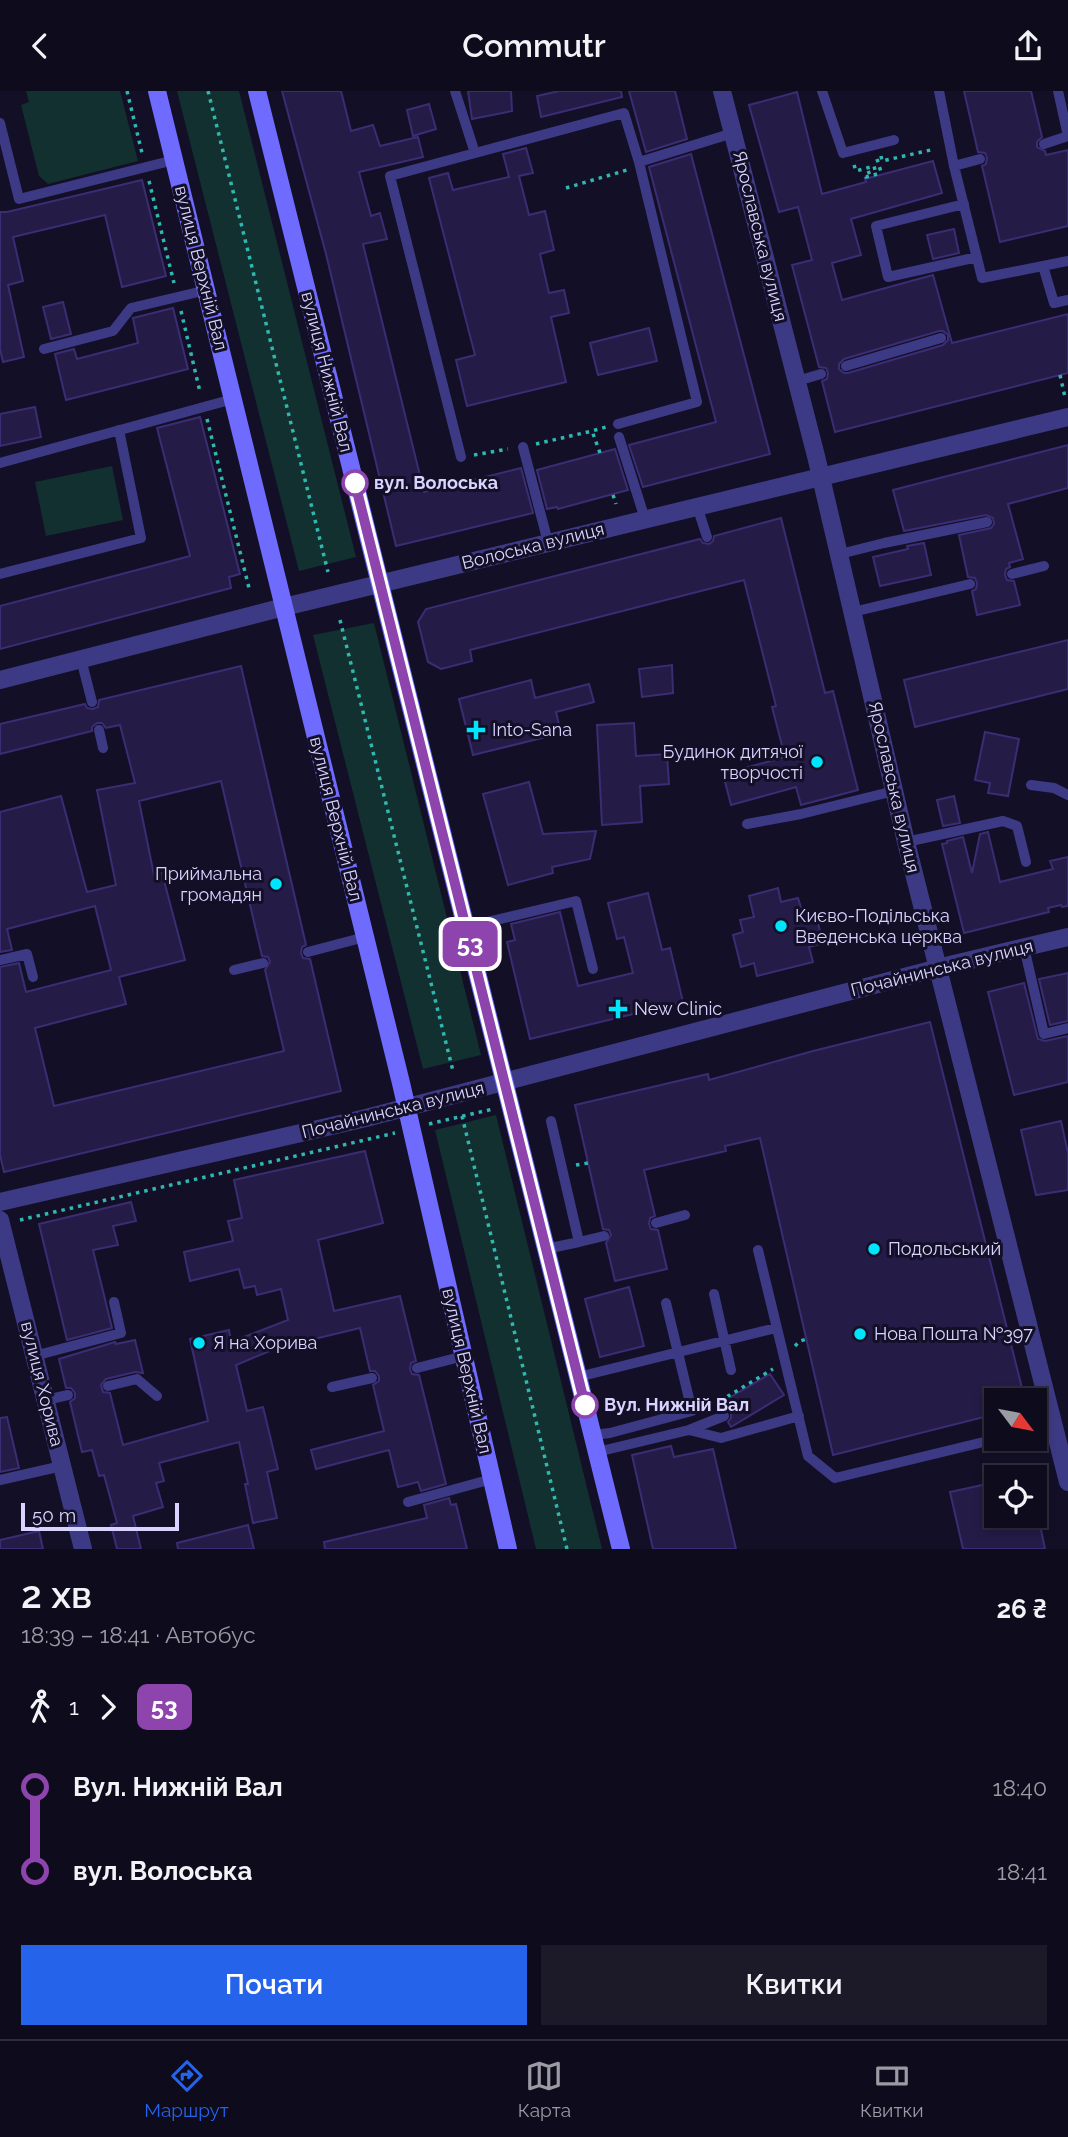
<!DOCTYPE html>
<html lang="uk">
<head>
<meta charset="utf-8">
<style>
  :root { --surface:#0e0b1c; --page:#1c1929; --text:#f1f3f6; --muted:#9b9ba3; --line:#2e2b3b; --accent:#2563eb }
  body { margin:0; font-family:Raleway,sans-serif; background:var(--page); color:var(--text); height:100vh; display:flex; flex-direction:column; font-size:26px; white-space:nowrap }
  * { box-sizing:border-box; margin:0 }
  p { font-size:23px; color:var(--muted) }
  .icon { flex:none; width:38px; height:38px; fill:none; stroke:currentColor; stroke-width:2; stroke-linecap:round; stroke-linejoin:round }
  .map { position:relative; height:1458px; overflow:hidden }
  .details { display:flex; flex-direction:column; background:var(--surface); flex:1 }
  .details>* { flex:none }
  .badge { padding:0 14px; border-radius:10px; font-size:24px; line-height:46px }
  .needle { width:46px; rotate:122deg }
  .fabs { position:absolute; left:984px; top:1297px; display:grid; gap:14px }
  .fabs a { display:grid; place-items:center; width:63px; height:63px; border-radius:0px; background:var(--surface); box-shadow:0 4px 10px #0003,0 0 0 2px var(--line); font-size:35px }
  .scale { position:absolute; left:21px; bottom:18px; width:158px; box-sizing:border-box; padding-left:7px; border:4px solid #d9d4ff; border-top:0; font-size:19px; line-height:24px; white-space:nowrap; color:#d9d4ff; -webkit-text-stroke:5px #130f26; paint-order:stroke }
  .map>.badge { position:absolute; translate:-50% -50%; box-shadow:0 0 0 4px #fff }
  .legs { display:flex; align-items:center; gap:10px; height:77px; padding:0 21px; font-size:23px }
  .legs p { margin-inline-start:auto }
  .head { display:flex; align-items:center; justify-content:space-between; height:119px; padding:0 21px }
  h1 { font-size:38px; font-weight:600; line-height:52px }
  .action { display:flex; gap:14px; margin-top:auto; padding:14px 21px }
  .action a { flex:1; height:80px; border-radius:0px; background:var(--accent); color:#fff; font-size:28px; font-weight:600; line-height:80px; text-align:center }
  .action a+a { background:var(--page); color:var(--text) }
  ul { padding:0 21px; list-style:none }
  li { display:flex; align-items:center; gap:24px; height:84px; font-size:26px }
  li i { display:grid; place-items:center; width:10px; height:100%; margin:0 9px; background:currentColor }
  li i::after { content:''; width:18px; height:18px; margin:-9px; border:5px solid; border-radius:50%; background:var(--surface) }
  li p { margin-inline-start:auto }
  li:first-child i { background:linear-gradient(#0000 50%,currentColor 0) }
  li:last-child i { background:linear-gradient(currentColor 50%,#0000 0) }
  header { display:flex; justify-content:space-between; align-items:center; height:91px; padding:0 21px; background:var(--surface); font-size:32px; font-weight:600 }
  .menu { display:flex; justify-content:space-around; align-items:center; height:98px; border-top:2px solid var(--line); background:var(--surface); font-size:19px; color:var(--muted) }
  .menu a { display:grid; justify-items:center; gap:4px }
  .menu .on { color:var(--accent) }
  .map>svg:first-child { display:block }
  .green { fill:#12302f }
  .building { fill:#241b47; stroke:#3b2d73; stroke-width:2; fill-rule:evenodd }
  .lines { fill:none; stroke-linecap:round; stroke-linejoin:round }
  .path { stroke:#2fb8b0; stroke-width:3.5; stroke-dasharray:3.5 5; stroke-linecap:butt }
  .service { stroke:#3d3a85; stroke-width:10 }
  .minor { stroke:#3d3a85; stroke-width:18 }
  .secondary { stroke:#6f6bff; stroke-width:18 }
  .line-1-casing { stroke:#fff; stroke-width:16 }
  .line-1 { stroke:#8e44ad; stroke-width:10 }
  .stop-1-dot { fill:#fff; stroke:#8e44ad; stroke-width:3.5 }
  .poi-dot { fill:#00e5ff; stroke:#130f26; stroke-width:2.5 }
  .labels { text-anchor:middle; stroke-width:6; stroke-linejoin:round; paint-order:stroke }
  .street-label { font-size:18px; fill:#d9d4ff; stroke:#130f26 }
  .stop-label { font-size:18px; font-weight:bold; fill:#d9d4ff; stroke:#130f26; text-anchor:start }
  .poi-label { font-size:18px; fill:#d9d4ff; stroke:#130f26; text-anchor:start }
</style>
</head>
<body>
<header><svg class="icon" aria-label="back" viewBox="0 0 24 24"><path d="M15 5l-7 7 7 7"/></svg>Commutr<svg class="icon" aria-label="share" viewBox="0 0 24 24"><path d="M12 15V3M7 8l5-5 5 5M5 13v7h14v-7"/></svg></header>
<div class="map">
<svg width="1068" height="1458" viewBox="0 0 1068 1458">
  <rect width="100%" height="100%" fill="#130f26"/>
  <!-- green -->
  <path class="green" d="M26,0H120L138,70L48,93L39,85L21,14L29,11Z
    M177,0H239L356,466L299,480Z
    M112,375L123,429L46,445L35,391Z
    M374,532L481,964L423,978L313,544Z
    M496,1024L602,1458H536L435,1039Z"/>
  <!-- building -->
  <path class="building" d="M282,0H341L351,40L373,34L380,55L418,46L423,66L359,81L371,125L380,122L387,148L363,153L424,401L521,377L533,422L396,455L326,163Z
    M468,0H511L512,20L472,28Z
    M559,0H621L622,6L541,26L537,5Z
    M629,0H675L687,48L646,61Z
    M964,0H1031L1042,46L1037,51V56L1045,60L1046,64L1068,59V135L1000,151L982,75L986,73L987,67L985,62L978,61Z
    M797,1L822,103L866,91L865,88L933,70L942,102L851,128L861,164L832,172L842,209L933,184L952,252L1068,223V282L835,341L822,290L827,288L828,282L826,277L819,276L792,174L812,169L798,116L779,121L749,14ZM939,240H943L948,244V249L943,254L848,282H844L839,278V273L844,268Z
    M429,13L436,38L413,45L407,19Z
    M526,57L533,82L519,85L529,124L545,120L554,159L540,163L549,202L564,199L569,222L551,226L566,291L467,315L456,269L475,264L429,87L448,82L453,99L509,86L503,63Z
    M691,63L770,363L643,396L629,354L716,331L649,76Z
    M142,89L166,185L122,196L105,124L13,146L23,190L8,194L24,266L3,271L0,258V121H7Z
    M954,138L959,162L933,168L927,144Z
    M63,211L71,243L51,248L43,216Z
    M173,217L188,278L66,309L55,263L74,258L77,268L138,252L133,227Z
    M649,237L657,270L598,284L590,252Z
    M35,316L41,346L0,355V323Z
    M200,326L240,483L229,486L231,497L0,558V515L190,465L157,337Z
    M1068,354V397L1008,413L1023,468L1009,472L1010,476L1006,478L1005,484L1007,489L1014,490L1020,514L977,524L972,500L976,498L977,492L975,487L968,486L959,444L991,437L994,433L993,427L986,424L904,440L893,399Z
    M615,358L628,399L558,418L557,416L547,418L537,379Z
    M781,427L825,602L833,600L858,699L801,714L796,696L731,714L723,683L785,666L772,616L776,615L744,489L470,559L472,570L441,578L428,571L418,531L426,518L700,448L703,452L709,453L713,450L714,445Z
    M924,452L931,484L880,495L873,466L908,458L907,455Z
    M1068,549V598L915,636L904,589Z
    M672,574L673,602L642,606L639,578Z
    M241,575L306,854L302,856L301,862L303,867L310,868L341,1000L4,1081L0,1064V876L19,872L26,901L111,879L95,815L7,838L12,859L0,861V721L61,705L87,801L116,794L97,699L135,692L120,634L106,637L102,632H97L92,636V640L0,663V633L85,613L87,617L93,618L98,616L99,609ZM221,690L262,865L268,866L270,871L265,879L284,960L54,1015L35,937L126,913L119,886L185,869L162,782L154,784L139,710Z
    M531,589L535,607L589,593L594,611L556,621L560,638L550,645L473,664L459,608Z
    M634,632L636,665L667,663L669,693L640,695L642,731L602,734L597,634Z
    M985,641L1019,648L1008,705L988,702L990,692L975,689Z
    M529,691L543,743L596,740L590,768L552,776L553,782L508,794L483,703Z
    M954,705L960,732L943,735L937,709Z
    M988,741L1000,791L1053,778L1050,770L1068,766V815L1062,816L1061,814L1048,817L1049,821L964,842L942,753L947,752V750L963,746L972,782L980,743Z
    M778,797L781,811L798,807L803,823L815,820L823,852L809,856L813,871L757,885L754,872L741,876L733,844L743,841L740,829L754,826L749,805Z
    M648,802L662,859L670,857L683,911L530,948L507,851L515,849L511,833L560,821L578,895L633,882L624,846L617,848L608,812Z
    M1068,882V930L1050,934L1039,888Z
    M1024,892L1038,948L1045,950L1068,945V991L1014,1004L988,901Z
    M930,931L1025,1309H996V1323L833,1364L760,1047L725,1055L726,1060L644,1079L655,1125L650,1127L649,1133L651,1138L658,1139L667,1178L615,1190L606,1152L611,1144L609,1139L603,1138L575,1014L708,983L709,989L813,960Z
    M1061,1030L1068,1062V1099L1036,1104L1021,1039Z
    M365,1060L383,1132L318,1149L334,1220L400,1205L416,1270L411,1272L410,1278L412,1283L419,1284L446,1393L421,1400L418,1391L398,1396L389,1359L316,1378L311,1359L384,1340L373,1294L379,1290V1285L375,1280H370L360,1237L277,1257L236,1274L247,1320L263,1316L278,1378L267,1381L277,1427L253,1432L245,1393H248L239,1351L159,1372L164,1390L156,1392L163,1416L133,1425L141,1458H117L111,1434L117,1432L104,1384L99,1385L92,1359L82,1361L70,1311L75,1307V1302L71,1297H66L59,1268L115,1251L116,1253L135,1249L143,1282L135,1281L106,1288L101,1294L103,1301L110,1302L123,1354L208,1330L190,1248L229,1239L231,1251L288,1229L281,1198L257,1204L255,1195L244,1197L239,1178L190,1190L184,1161L233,1150L228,1130L242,1127L234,1089Z
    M131,1111L136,1130L113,1135L118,1154L93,1159L112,1237L67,1249L39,1133Z
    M629,1196L644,1255L600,1266L585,1208Z
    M770,1283L784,1304L731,1336L728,1331L731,1327V1322L726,1318L720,1319L717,1314Z
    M7,1326L19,1377L0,1381V1327Z
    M671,1355L674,1366L713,1358L736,1458H653L632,1364Z
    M996,1391V1424H1038L1045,1458H963L950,1401Z
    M449,1407L451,1414L456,1413L467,1458H325L324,1451L427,1427L424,1414Z
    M248,1434L254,1458H178L177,1452Z
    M39,1440L43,1458H0V1449Z"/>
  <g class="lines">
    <!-- path -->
    <path class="path" d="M127,0L142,62
      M208,0L328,481
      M881,65L882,70L935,58
      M877,68L882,84
      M854,74L856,80L874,75L875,79L865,83L866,86L881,82
      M149,90L174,192
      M566,97L627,79
      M181,220L200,301
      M1060,284L1065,306
      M207,328L250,501
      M536,353L592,340
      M600,362L592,340L606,336
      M474,364L508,358
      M613,404L616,413
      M340,529L453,980
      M462,1025L567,1458
      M429,1033L493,1018
      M576,1074L588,1072
      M20,1129L395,1042
      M795,1255L800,1250L807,1248
      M720,1310L773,1278"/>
    <!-- service -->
    <path class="service" d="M455,0L475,62
      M822,0L843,62L894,49
      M939,0L954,75L980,68
      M1058,0L1068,45
      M0,32L19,108L174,69
      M1044,53L1068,45
      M954,75L982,187L1068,170
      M964,113L876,135L888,186L977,166
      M1043,175L1054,212L1068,209
      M44,258L113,240L131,217L207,199
      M846,275L941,247
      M797,290L821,283
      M618,333L697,311L639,71L733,42
      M619,346L645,428
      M523,356L548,451
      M461,366L390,85L624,22L639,71
      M0,372L233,308
      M697,415L707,446
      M840,463L884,452L987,431
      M0,483L141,447L119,339
      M1012,483L1044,475
      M853,521L970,493
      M81,568L92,611
      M99,639L103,657
      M1031,694L1054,697L1068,704
      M747,733L801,723L894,700
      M906,751L1003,730L1017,735L1026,771
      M466,836L576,810L593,878
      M1024,856L1044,943L1068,937
      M308,861L365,846
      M0,869L27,863L33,886
      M234,879L263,872
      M656,1132L685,1124
      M579,1151L604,1145
      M546,1158L579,1151L551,1030
      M758,1159L808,1365L835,1387L996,1348
      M714,1203L731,1279
      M34,1265L121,1242L114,1211
      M417,1277L464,1265
      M578,1286L776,1237
      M108,1295L137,1288L157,1305
      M332,1296L372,1287
      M46,1309L68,1304
      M1034,1338L1053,1334
      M689,1339L721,1347L799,1325
      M593,1344L610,1342L692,1320L666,1212
      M597,1361L689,1339L724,1325
      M0,1389L62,1375
      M408,1411L492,1388"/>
    <!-- minor -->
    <path class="minor" d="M722,0L816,365L906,751L1068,1391
      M0,589L284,516L1068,326
      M0,1111L366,1027L954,873L1068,846
      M0,1129L83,1458"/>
    <!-- secondary -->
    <path class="secondary" d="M157,0L401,992L508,1458
      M257,0L621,1458"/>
  </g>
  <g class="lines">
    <!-- line-1 casing -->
    <g class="line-1-casing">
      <path id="line-1" d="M355,392L585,1314"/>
    </g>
    <!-- line-1 -->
    <use href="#line-1" class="line-1"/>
  </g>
  <!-- markers -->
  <g class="stop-1-dot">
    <circle cx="355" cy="392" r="12"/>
    <circle cx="585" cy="1314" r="12"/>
  </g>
  <g class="poi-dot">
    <path d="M472.5 628.5h7v7h7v7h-7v7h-7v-7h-7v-7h7z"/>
    <circle cx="817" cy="671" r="7"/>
    <circle cx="276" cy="793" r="7"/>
    <circle cx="781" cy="835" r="7"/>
    <path d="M614.5 907.5h7v7h7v7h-7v7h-7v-7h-7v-7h7z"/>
    <circle cx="874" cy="1158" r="7"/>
    <circle cx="860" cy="1243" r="7"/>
    <circle cx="199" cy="1252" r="7"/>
  </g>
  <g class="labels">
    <!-- street labels -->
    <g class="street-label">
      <text transform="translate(760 145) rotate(76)" y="6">Ярославська вулиця</text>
      <text transform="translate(201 177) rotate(76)" y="6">вулиця Верхній Вал</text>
      <text transform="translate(327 281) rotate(76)" y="6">вулиця Нижній Вал</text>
      <text transform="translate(533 455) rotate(-14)" y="6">Волоська вулиця</text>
      <text transform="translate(894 696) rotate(77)" y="6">Ярославська вулиця</text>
      <text transform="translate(336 728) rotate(76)" y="6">вулиця Верхній Вал</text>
      <text transform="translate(942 877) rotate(-14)" y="6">Почайнинська вулиця</text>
      <text transform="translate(393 1019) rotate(-14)" y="6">Почайнинська вулиця</text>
      <text transform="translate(467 1280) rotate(77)" y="6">вулиця Верхній Вал</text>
      <text transform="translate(42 1293) rotate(76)" y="6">вулиця Хорива</text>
    </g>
    <!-- stop labels -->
    <g class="stop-label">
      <text x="374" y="398">вул. Волоська</text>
      <text x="604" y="1320">Вул. Нижній Вал</text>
    </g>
    <!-- poi labels -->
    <g class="poi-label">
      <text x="492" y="645">Into-Sana</text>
      <text x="803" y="667" text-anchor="end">Будинок дитячої<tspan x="803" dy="21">творчості</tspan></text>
      <text x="262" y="789" text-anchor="end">Приймальна<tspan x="262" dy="21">громадян</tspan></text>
      <text x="795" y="831">Києво-Подільська<tspan x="795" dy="21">Введенська церква</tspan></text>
      <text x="634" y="924">New Clinic</text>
      <text x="888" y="1164">Подольський</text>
      <text x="874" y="1249">Нова Пошта №397</text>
      <text x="213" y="1258">Я на Хорива</text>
    </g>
  </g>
</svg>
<div class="fabs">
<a><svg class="needle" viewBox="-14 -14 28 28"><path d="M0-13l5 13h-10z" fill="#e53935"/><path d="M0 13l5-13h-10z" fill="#9b9ba3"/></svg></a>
<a><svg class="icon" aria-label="locate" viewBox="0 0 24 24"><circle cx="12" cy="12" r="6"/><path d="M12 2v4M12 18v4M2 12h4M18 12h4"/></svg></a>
</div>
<div class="scale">50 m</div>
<b class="badge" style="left:470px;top:853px;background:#8e44ad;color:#fff">53</b>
</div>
<section class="details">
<div class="head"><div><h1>2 хв</h1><p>18:39 – 18:41 · Автобус</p></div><b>26 ₴</b></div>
<div class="legs"><svg class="icon" aria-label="walk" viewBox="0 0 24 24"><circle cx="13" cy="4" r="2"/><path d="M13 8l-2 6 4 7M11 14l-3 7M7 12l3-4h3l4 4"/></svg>1<svg class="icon" aria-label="forward" viewBox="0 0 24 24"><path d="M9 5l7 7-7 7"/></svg><b class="badge" style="background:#8e44ad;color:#fff">53</b></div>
<ul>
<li><i style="color:#8e44ad"></i><b>Вул. Нижній Вал</b><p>18:40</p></li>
<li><i style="color:#8e44ad"></i><b>вул. Волоська</b><p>18:41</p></li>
</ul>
<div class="action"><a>Почати</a><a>Квитки</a></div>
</section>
<nav class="menu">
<a class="on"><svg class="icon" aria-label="directions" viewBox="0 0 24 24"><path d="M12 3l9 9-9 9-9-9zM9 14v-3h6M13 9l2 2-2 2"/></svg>Маршрут</a>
<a><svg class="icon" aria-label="map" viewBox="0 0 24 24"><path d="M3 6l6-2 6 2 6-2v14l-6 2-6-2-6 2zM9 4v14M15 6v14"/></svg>Карта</a>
<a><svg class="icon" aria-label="tickets" viewBox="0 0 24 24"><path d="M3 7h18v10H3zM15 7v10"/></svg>Квитки</a>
</nav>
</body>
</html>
